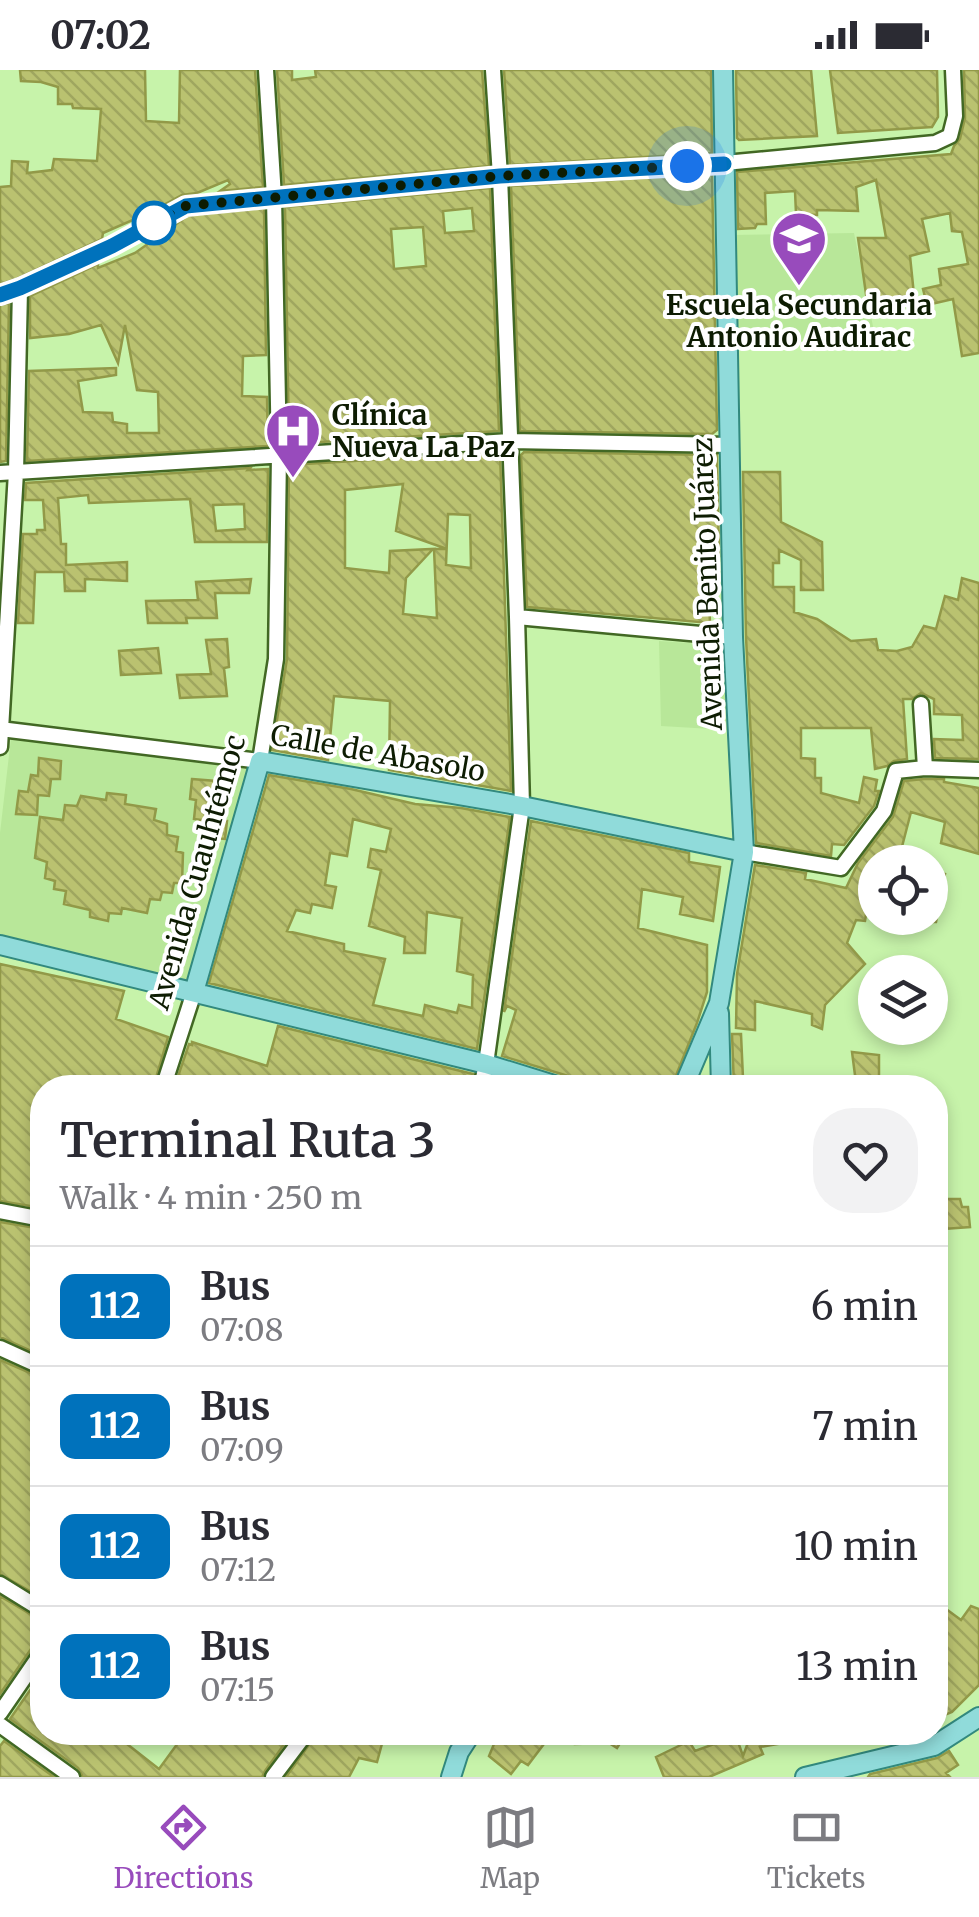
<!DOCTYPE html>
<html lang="en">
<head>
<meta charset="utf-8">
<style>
  :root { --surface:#fff; --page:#f2f2f3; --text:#2b2b33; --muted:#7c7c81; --line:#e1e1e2; --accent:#984bbc }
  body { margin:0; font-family:Merriweather,serif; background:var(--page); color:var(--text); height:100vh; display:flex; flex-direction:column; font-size:38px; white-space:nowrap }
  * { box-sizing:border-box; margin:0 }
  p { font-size:32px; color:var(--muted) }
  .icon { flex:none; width:55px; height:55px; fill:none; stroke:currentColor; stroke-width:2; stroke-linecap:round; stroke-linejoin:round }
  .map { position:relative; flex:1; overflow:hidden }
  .side { position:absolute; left:30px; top:1005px; width:918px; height:670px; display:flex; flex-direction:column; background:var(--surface); border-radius:40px; box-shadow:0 5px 15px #0003 }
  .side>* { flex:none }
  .badge { padding:0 20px; border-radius:15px; font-size:35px; line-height:65px }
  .controls { position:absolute; left:858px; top:775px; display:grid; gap:20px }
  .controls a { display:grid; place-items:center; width:90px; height:90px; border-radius:50%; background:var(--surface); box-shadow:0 5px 15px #0003; font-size:50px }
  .you { position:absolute; width:50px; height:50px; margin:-25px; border:8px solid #fff; border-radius:50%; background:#1a73e8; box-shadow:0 0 0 15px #1a73e833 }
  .map>.badge { position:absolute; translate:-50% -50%; box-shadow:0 0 0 5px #fff }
  .round { display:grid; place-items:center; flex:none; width:105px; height:105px; border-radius:40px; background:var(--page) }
  .headline { display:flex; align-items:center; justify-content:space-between; height:170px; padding:0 30px }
  h1 { font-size:48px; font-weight:600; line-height:75px }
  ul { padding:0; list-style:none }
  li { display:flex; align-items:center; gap:30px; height:120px; padding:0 30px; border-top:2px solid var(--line) }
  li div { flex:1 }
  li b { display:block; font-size:38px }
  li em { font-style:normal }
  li .badge { min-width:110px; font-weight:700; text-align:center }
  .status { display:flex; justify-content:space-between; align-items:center; height:70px; padding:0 50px; background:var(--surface); direction:ltr }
  .status svg { height:28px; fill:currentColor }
  .menu { display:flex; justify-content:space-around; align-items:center; height:140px; border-top:2px solid var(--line); background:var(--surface); font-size:28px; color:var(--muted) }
  .menu a { display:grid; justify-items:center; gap:5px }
  .menu .current { color:var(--accent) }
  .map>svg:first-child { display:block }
  .built { fill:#b8e799 }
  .building { fill:url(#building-back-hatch); stroke:#929948; stroke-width:2.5; fill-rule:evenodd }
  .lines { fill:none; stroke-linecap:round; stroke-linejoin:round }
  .minor-casing { stroke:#426824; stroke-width:19 }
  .major-casing { stroke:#32897e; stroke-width:22 }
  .minor { stroke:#fff; stroke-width:14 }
  .major { stroke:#90dbda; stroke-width:18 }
  .line-casing { stroke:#fff; stroke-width:22 }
  .line { stroke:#0072bc; stroke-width:15 }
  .walk { stroke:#0d1c02; stroke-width:10; stroke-dasharray:0 18 }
  .stop-dot { fill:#fff; stroke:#0072bc; stroke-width:5 }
  .labels { text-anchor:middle; stroke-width:8; stroke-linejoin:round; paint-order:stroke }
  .poi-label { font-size:28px; font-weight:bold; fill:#0d1c02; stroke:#fff }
  .street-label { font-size:28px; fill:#0d1c02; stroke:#fff }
</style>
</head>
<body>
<div class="status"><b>07:02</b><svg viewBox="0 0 49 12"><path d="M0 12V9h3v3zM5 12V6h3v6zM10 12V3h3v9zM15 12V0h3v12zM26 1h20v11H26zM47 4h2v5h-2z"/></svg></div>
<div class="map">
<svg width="979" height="1707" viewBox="0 0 979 1707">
  <defs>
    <pattern id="building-back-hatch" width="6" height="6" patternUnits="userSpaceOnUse" patternTransform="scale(2.5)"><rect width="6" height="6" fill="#bac270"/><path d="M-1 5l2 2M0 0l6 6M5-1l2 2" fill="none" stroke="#9fa65f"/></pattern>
  </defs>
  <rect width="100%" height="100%" fill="#c7f3aa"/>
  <!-- built -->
  <path class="built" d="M854,163L876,271L734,272L731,165Z
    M659,571L718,575L725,585L729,660L661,656Z
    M11,668L248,699L189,910L0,864V763Z"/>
  <!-- building -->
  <path class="building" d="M20,0H145L146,51L179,53L180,0H255L263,117L220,121L230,114L228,110L197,123L182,125L149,143L103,163L102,169L16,209L0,214V117L11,116L12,91L28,92L27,103L52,100L54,89L97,91L101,39L73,38L72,34H58V17L41,12L21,11Z
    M277,0H292V10L316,7L315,0H482L489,96L284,115Z
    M504,0H711L712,83L510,95Z
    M736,0H811L817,66L739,70L737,68Z
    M830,0H937L938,47L932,57L838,63Z
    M964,0H979V283L962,286L953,229L927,235L923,219L941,215L939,199L968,194L962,162L952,161L950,143L922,149L929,181L910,186L914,225L867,231L858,168H886L876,110L856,117L858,141L817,140V145L796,144L795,121L765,123L766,154H757L755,158L738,159L737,102L951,84L954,76L960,69L965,48Z
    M712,104L717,360L712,364L520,361L511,116Z
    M490,118L499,361L289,374L285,137ZM472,138L474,161L445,163L443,141ZM423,157L426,196L394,199L391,159Z
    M264,138L266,285L243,286L242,326L267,327L268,376L27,391L29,301L116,298V305L78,311L83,342L112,343L113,352L127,354V363H159L158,322L137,320L125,255L118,293L101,255L69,264L30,268V226L98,194V198L135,183L189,145Z
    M9,233L6,391L0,392V235Z
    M500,382L511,721L389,700L390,631L334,626L328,690L272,680L287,589L289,395ZM403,414L396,461L447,479H434L437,548L403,544L406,508L433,479L390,481L389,503L345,498V420ZM448,444L470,445L471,498L446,495Z
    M524,382L717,385L719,486L707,485L710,553L527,537L521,385Z
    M250,398L248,400L268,399L267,472H195L190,429L89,433L88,425L58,428L61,474H66V495L127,492V511L85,509V521H65L64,502H35L33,553H18L23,464H37V460H45L43,430H25L26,413ZM244,434L245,459L216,461L213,435Z
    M743,402H780L781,452L822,472L823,520H801V490L779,480V493H773V517H794V542L817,549L851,571L876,569L878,580L897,581L912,577L924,556L936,559L945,526L958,530L962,508L979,513V689L935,688L934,669L963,670L962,645L934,644V629L921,623L912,629H903L907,689L894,691L887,696L875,699L871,658H801V688L815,689V708H821V723L859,733L864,707L877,710L875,721H879L874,736L844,775L832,774L831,786L756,773L746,567Z
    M251,509L249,523H215L217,548H186L187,553H148L146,531L198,530L196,512Z
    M227,569L229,597L224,598L227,626L180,628L177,605L211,604L206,570Z
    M158,578L161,603L121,605L119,581Z
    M39,688L61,691L60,709H51L49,726L38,725L37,745L16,744L19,721L28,722L31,705L38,706Z
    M269,705L351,719L415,734L461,738L510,747L477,979L209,913ZM353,749L391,759L386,782L371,779L368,797L381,800L369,856L405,867L404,883H425L427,842L462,848L457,901L473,905L472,938L459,935L457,943L425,935L423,946L373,935L385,889L344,881V874L287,861L296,840L310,843L312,834L332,838L336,817L325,815L330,783L347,786Z
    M192,709L216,711L215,732H222L221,751H227L225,769L201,767L202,750L194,749L196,730L190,729Z
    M924,709H944V712L979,718V784L941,773L945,752L911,742L898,792H875V822L870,820L865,851L856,850L847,873L865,894L825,935L822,959L812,955V944L755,931V960L736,958L737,904L755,795L806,803L805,809L846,818L858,793L893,747L904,711Z
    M107,723L126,725L125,734L156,739L154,750L167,754V765L178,767L176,781L183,783L182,813H174L172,823L162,822L160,830L150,829L147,843L122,838L121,844L109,843L108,851L90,847V840L64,834L66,821L54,819L55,811L45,808L47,792L35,788L40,747L63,750L65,735L77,736L81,726L106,730Z
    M531,751L689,783V792L720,797L713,851L680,844L683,827L642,819L638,858L707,875V922L697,953L671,1018H576L574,1010L568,1006L502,986L516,940L507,936L504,942Z
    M930,801L945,804L936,852H930Z
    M0,894L124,921L116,949L168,967L153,1018H42V1138L0,1131Z
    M278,956L473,1004L472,1010L468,1018H174L189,974L192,975V972L267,996Z
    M732,964H741L743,1008L763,1018H734Z
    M852,982L879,985V1014L856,1013Z
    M943,1129H960L962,1137H968L970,1157L944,1159Z
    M0,1152L42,1159V1286L0,1267Z
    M0,1290L42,1308V1528L0,1504Z
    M0,1526L42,1551V1563L0,1624Z
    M942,1536L961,1550L971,1536L979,1539V1615L952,1642L935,1649V1546Z
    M42,1603V1662H137L127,1674L159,1699L186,1662H293L265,1701L262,1707H83L78,1698L10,1649Z
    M318,1662H369L368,1667L383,1670L377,1692L359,1688L349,1707H286Z
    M499,1662H553L528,1695L521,1691L511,1704L489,1686Z
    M575,1662H627L617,1678L609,1673L575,1674Z
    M752,1662L795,1669V1671L760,1677L763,1684L709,1707H664L656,1687L689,1671L695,1681L736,1666L743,1686Z
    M4,1671L54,1707H0V1676Z
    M949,1681L958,1695L946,1703L950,1707H868L870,1704L937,1688Z"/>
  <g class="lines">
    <!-- minor casing -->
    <g class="minor-casing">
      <path id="minor" d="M0,225L20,219L112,176L186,135L500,106L725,93L935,73L950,66L955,46L953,0
        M0,403L510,371L730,375
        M517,547L733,567
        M921,634L925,698
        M0,659L260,691L276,589L279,385L274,127L266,0
        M0,677L16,402L20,219
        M744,782L841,798L884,741L896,701L925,698L979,700
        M163,1018L194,922
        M481,1018L486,994L522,736L517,547L500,106L493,0
        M0,1141L42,1149
        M0,1278L42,1297
        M0,1514L42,1540
        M0,1643L42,1582
        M0,1655L72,1707
        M273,1707L307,1662"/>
    </g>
    <!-- major casing -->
    <g class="major-casing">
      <path id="major" d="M0,875L486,994L564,1018
        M194,922L260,691L522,736L744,782
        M719,943L721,1018
        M683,1018L719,933L744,782L733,567L723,0
        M451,1707L459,1682L472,1662
        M805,1707L934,1676L979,1647"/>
    </g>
    <!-- minor -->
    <use href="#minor" class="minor"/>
    <!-- major -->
    <use href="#major" class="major"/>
  </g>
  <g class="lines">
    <!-- line casing -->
    <g class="line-casing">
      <path id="line" d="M0,225L20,218L112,176L186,136L500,106L724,94"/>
    </g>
    <!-- line -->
    <use href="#line" class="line"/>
    <!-- walk -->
    <path class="walk" d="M154,153L186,136L500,106L687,96"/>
  </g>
  <!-- icons -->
  <defs>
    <g id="school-pin" transform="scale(2.875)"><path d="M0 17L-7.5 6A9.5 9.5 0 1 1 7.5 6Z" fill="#984bbc" stroke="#fff"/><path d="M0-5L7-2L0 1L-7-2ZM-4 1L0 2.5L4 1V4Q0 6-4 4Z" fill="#fff"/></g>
    <g id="hospital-pin" transform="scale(2.875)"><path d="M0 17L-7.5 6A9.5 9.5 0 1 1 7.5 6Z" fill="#984bbc" stroke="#fff"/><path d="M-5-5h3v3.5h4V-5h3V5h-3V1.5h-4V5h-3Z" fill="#fff"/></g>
  </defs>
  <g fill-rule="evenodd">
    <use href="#school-pin" x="799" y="169"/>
    <use href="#hospital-pin" x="293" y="361"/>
  </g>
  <!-- markers -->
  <circle class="stop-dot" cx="154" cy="153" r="20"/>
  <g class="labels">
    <!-- poi labels -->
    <g class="poi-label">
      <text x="799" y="245">Escuela Secundaria<tspan x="799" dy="32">Antonio Audirac</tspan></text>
      <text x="332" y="355" text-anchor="start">Clínica<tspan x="332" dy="32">Nueva La Paz</tspan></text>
    </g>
    <!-- street labels -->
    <g class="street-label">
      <text transform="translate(707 514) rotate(-92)" y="10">Avenida Benito Juárez</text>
      <text transform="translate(378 683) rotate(10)" y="10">Calle de Abasolo</text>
      <text transform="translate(197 802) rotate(-74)" y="10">Avenida Cuauhtémoc</text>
    </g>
  </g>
</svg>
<div class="controls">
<a><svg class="icon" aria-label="locate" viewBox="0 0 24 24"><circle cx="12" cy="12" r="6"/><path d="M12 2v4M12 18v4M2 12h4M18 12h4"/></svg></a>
<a><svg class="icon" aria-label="layers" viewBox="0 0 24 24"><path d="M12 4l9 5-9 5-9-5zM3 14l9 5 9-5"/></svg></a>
</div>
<div class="you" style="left:687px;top:96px"></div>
<section class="side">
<div class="headline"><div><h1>Terminal Ruta 3</h1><p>Walk · 4 min · 250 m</p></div><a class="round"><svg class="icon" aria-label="heart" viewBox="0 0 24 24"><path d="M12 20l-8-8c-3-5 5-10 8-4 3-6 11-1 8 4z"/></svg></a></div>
<ul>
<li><span class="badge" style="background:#0072bc;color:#fff">112</span><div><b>Bus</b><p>07:08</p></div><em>6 min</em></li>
<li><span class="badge" style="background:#0072bc;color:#fff">112</span><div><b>Bus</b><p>07:09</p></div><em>7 min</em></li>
<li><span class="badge" style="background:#0072bc;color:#fff">112</span><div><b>Bus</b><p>07:12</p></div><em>10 min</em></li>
<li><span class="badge" style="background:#0072bc;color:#fff">112</span><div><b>Bus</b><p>07:15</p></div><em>13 min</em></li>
</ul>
</section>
</div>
<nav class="menu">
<a class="current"><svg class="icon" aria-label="directions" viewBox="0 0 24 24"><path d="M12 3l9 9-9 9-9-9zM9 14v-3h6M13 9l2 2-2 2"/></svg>Directions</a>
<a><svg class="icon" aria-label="map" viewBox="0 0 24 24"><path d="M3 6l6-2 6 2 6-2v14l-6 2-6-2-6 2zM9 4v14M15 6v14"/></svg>Map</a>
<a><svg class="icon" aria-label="tickets" viewBox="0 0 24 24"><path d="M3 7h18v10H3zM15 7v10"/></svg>Tickets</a>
</nav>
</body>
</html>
